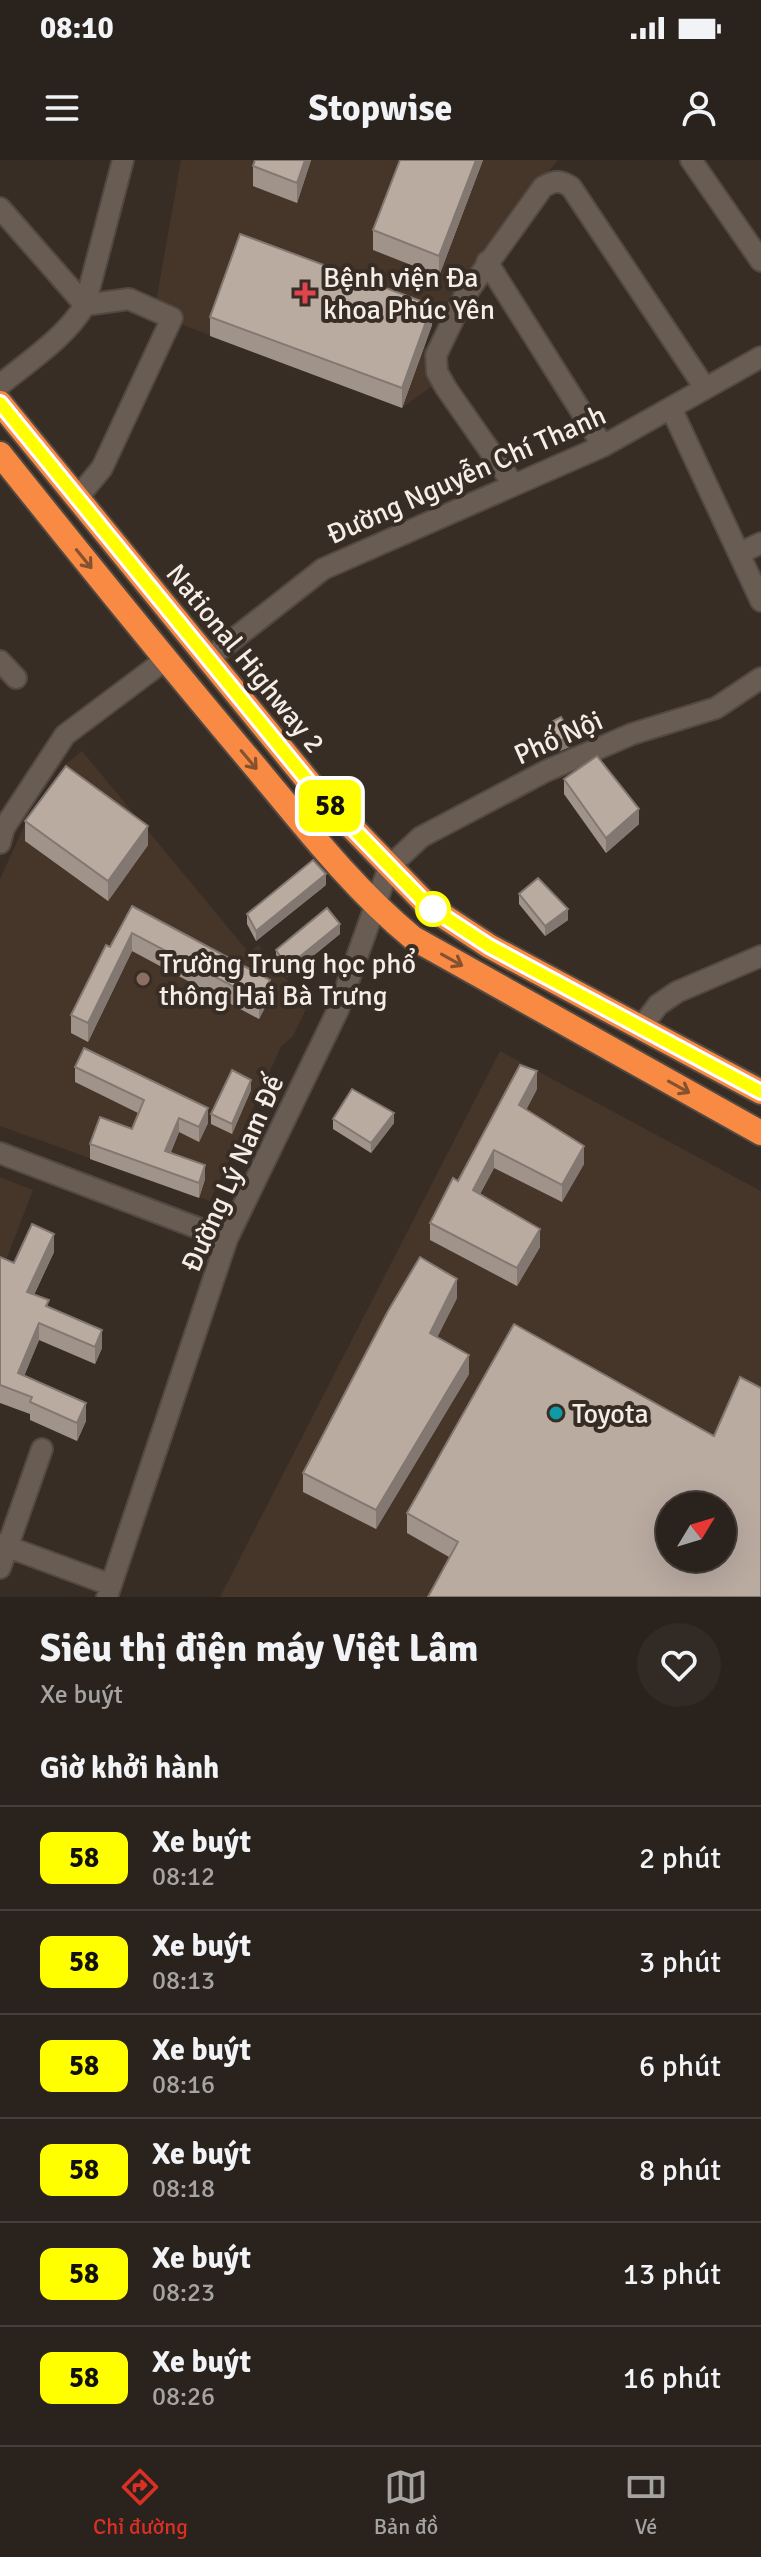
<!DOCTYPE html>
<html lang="vi">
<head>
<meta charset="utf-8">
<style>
  :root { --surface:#2a221c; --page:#322a25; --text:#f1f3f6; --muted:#a5a4a3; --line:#463f3b; --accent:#d93025 }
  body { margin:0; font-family:Signika,sans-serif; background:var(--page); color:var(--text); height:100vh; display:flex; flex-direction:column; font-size:30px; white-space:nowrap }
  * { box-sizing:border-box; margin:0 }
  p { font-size:26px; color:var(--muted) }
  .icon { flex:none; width:44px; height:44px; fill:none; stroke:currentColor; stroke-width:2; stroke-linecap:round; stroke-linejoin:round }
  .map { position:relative; height:1437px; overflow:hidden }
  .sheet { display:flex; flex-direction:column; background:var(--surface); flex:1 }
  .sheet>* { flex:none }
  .badge { padding:0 16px; border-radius:12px; font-size:28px; line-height:52px }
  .needle { width:52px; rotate:52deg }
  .controls { position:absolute; left:656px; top:1332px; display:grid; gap:16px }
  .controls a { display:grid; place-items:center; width:80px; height:80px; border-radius:50%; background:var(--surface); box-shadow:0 8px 32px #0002,0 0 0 2px var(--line); font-size:40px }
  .map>.badge { position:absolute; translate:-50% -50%; box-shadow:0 0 0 4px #fff }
  h2 { padding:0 40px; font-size:30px; line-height:72px }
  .round { display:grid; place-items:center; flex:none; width:84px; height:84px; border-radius:42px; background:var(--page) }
  .headline { display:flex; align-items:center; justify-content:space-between; height:136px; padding:0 40px }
  h1 { font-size:38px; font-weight:700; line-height:60px }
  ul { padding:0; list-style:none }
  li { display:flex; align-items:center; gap:24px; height:104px; padding:0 40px; border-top:2px solid var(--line) }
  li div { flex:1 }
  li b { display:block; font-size:30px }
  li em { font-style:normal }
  li .badge { min-width:88px; font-weight:700; text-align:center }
  .status { display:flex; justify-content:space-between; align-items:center; height:56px; padding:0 40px; background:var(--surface); direction:ltr }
  .status svg { height:22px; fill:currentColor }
  header { display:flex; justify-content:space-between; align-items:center; height:104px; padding:0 40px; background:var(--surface); font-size:36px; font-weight:700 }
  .tab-bar { display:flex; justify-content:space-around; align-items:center; height:112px; border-top:2px solid var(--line); background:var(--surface); font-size:22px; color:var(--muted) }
  .tab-bar a { display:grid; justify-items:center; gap:4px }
  .tab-bar .on { color:var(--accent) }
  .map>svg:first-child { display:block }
  .built { fill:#463529; fill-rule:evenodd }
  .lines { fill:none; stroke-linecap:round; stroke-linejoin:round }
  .minor-casing { stroke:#524942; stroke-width:24 }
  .highway-casing { stroke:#524942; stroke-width:28 }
  .minor { stroke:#685c53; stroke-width:20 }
  .highway { stroke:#f88a43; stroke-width:24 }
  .wall { fill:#a0938a }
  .shaded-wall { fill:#827871 }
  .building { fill:#baaba1; stroke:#827871; stroke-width:2; fill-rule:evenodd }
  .oneway { stroke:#855231 }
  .line-casing { stroke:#fff; stroke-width:18 }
  .line { stroke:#ff0; stroke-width:12 }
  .health-dot { fill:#e0444e; stroke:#382d25; stroke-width:3 }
  .stop-dot { fill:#fff; stroke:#ff0; stroke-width:4 }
  .education-dot { fill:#8d6e63; stroke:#382d25; stroke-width:3 }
  .culture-dot { fill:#0f9aa8; stroke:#382d25; stroke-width:3 }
  .labels { text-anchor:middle; stroke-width:8; stroke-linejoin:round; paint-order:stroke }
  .poi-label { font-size:28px; fill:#f5ede8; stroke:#382d25; text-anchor:start }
  .street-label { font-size:28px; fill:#f5ede8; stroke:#382d25 }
</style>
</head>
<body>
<div class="status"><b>08:10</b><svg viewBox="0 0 49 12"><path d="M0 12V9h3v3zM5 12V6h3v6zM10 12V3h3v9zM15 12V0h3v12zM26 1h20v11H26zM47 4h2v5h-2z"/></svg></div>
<header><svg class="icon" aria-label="menu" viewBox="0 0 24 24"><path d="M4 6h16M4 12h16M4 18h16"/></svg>Stopwise<svg class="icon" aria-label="person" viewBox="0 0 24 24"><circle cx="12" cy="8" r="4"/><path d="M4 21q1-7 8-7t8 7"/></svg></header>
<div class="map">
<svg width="761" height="1437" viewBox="0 0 761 1437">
  <rect width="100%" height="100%" fill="#382d25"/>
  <!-- built -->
  <path class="built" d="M181,0H558L460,123L432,165L425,185L432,226L402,248L183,165L156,142Z
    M82,591L249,793L258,785L308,845L293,876L281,887L210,1041L0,966V719L26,662L67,603Z
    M500,891L761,1031V1437H220ZM670,1346H722V1398H670Z
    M0,1017L33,1030L0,1116Z"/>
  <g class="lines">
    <!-- minor casing -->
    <g class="minor-casing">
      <path id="minor" d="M691,0L761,101
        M0,48L85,145L129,139L172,158L102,308L78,337
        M487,102L603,286
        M0,225C30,200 65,178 85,145L123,0
        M671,248L761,441
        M513,324L446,228L437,212L436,195L464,137L543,27C555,20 560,20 571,27L705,228
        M740,393L761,383
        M207,500L323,409L603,286L761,197
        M0,501L16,518
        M0,683L4,668L65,575L165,500
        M640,869L658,845L677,832L761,796
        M0,993L227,1079
        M0,1384L111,1425
        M0,1408L42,1289
        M107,1437L227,1079L338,850L389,707L421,677L546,611L632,574L716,548L761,518"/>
    </g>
    <!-- highway casing -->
    <g class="highway-casing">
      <path id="highway" d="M0,243L312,626L428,746L489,786L761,932
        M0,294C83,398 167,502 253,604C303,664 352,728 413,778L761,973"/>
    </g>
    <!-- minor -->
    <use href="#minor" class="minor"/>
    <!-- highway -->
    <use href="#highway" class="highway"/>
  </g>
  <!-- wall -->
  <path class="wall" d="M255,0H311L297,43L253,26V6Z
    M483,0L439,116L373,90V70Z
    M210,157L432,165L402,248L210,176Z
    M546,565L572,586L555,593L546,576Z
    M564,619L639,664L606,693L564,634Z
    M25,661L148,685L108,741L25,681Z
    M326,725L256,781L247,764V754Z
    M519,734L568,760L545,776L519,744Z
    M132,746L270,838L259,859L132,791L88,882L71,873V855L110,787Z
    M340,774L287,817L276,800V790Z
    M75,907L208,963L199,982L179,972L171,992L205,1019L199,1038L90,999V984L132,969L138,953L75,922Z
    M537,929L526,950L584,1004L562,1042L494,1008L480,1034L540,1087L517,1126L430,1080V1063Z
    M251,930L232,974L211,964V954Z
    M333,959L394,963L371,993L333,969Z
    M54,1092L34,1135L102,1188L95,1204L39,1180L24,1216L86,1261L77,1281L30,1260V1254L0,1243V1097L14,1103Z
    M457,1138L437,1177L469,1214L376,1369L303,1332V1313Z
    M407,1353L761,1437L449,1397L407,1373Z"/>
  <!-- shaded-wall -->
  <path class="shaded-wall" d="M305,0H311L297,43V23Z
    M476,0H483L439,116V96Z
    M432,145V165L402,248V228Z
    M572,575V586L555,593V583Z
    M639,649V664L606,693V678Z
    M148,666V685L108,741V721Z
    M326,714V725L256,781V771Z
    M568,749V760L545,776V766Z
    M340,764V774L287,817V807Z
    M132,773V791L88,882V863Z
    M270,820V838L259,859V840Z
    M537,911V929L519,963V945Z
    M251,920V930L232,974V964Z
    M208,948V963L199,982V967Z
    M394,953V963L371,993V983Z
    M179,958V972L165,1005V991Z
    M584,986V1004L562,1042V1025Z
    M494,990V1008L473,1047V1030Z
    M205,1005V1019L199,1038V1023Z
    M540,1069V1087L517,1126V1108Z
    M54,1074V1092L27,1149V1132Z
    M457,1119V1138L430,1192V1173Z
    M39,1163V1180L18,1231V1213Z
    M102,1170V1188L95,1204V1187Z
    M469,1195V1214L376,1369V1350Z
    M86,1243V1261L77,1281V1263Z"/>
  <!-- building -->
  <path class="building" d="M255,0H305L297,23L253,6Z
    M400,0H476L439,96L373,70Z
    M240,74L432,145L402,228L210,157Z
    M561,557L572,575L555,583L546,565Z
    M597,596L639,649L606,678L564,619Z
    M66,606L148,666L108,721L25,661Z
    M313,700L326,714L256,771L247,754Z
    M538,718L568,749L545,766L519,734Z
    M132,746L270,820L259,840L132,773L88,863L71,855L106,785L110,787Z
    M327,748L340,764L287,807L276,790Z
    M84,888L208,948L199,967L179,958L165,991L205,1005L199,1023L90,984L100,957L132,969L144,940L75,907Z
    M520,905L537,911L519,945L584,986L562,1025L494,990L473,1030L540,1069L517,1108L430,1063L453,1018L458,1021Z
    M232,910L251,920L232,964L211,954Z
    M352,929L394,953L371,983L333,959Z
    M32,1064L54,1074L27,1132L49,1140L46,1146L102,1170L95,1187L39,1163L18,1213L86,1243L77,1263L30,1242L32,1237L0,1225V1097L14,1103Z
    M420,1097L457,1119L430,1173L469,1195L376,1350L303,1313L388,1151Z
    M514,1164L714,1276L740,1217L761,1228V1437H428L458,1382L407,1353ZM670,1346H722V1398H670Z"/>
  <!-- one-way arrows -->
  <defs><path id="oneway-shaft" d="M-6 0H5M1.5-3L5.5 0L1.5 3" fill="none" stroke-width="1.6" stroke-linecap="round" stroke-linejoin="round" transform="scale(2)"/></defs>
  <g class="oneway">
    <use href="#oneway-shaft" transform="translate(84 399) rotate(51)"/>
    <use href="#oneway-shaft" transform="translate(249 600) rotate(50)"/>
    <use href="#oneway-shaft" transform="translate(452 800) rotate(29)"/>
    <use href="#oneway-shaft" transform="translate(679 927) rotate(29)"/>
  </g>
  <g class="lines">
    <!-- line casing -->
    <g class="line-casing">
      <path id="line" d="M0,243L312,626L428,746L489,786L761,932"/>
    </g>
    <!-- line -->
    <use href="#line" class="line"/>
  </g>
  <!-- markers -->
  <path class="health-dot" d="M301 121h8v8h8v8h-8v8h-8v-8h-8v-8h8z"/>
  <circle class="stop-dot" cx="433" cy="749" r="16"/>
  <circle class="education-dot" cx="143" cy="819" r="8"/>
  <circle class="culture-dot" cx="556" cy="1253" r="8"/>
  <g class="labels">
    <!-- poi labels -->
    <g class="poi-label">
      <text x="323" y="127">Bệnh viện Đa<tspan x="323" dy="32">khoa Phúc Yên</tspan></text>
      <text x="159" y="813">Trường Trung học phổ<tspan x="159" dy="32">thông Hai Bà Trưng</tspan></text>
      <text x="572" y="1263">Toyota</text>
    </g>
    <!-- street labels -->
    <g class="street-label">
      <text transform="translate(466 314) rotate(-24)" y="10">Đường Nguyễn Chí Thanh</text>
      <text transform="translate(246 498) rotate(51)" y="10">National Highway 2</text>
      <text transform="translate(558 577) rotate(-24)" y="10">Phố Nội</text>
      <text transform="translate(232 1013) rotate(-66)" y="10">Đường Lý Nam Đế</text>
    </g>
  </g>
</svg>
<div class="controls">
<a><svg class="needle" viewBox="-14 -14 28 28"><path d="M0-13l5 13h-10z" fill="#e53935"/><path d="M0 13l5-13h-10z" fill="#a5a4a3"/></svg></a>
</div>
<b class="badge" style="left:330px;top:646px;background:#ff0;color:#111">58</b>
</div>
<section class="sheet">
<div class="headline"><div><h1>Siêu thị điện máy Việt Lâm</h1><p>Xe buýt</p></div><a class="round"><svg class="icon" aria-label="heart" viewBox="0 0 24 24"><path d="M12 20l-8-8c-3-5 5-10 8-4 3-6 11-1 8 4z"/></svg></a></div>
<h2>Giờ khởi hành</h2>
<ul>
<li><span class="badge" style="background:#ff0;color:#111">58</span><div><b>Xe buýt</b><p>08:12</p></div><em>2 phút</em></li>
<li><span class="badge" style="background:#ff0;color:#111">58</span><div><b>Xe buýt</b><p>08:13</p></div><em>3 phút</em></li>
<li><span class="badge" style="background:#ff0;color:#111">58</span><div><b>Xe buýt</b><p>08:16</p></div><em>6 phút</em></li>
<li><span class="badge" style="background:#ff0;color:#111">58</span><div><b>Xe buýt</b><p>08:18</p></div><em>8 phút</em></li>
<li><span class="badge" style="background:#ff0;color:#111">58</span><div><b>Xe buýt</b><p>08:23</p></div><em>13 phút</em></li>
<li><span class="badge" style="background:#ff0;color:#111">58</span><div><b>Xe buýt</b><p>08:26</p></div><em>16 phút</em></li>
</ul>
</section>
<nav class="tab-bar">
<a class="on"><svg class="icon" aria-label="directions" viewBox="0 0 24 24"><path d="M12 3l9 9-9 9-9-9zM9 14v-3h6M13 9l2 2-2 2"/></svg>Chỉ đường</a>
<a><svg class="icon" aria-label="map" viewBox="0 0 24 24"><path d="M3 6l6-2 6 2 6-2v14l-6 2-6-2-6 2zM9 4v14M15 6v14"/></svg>Bản đồ</a>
<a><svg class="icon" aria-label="tickets" viewBox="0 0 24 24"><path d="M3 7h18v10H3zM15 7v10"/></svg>Vé</a>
</nav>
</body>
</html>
